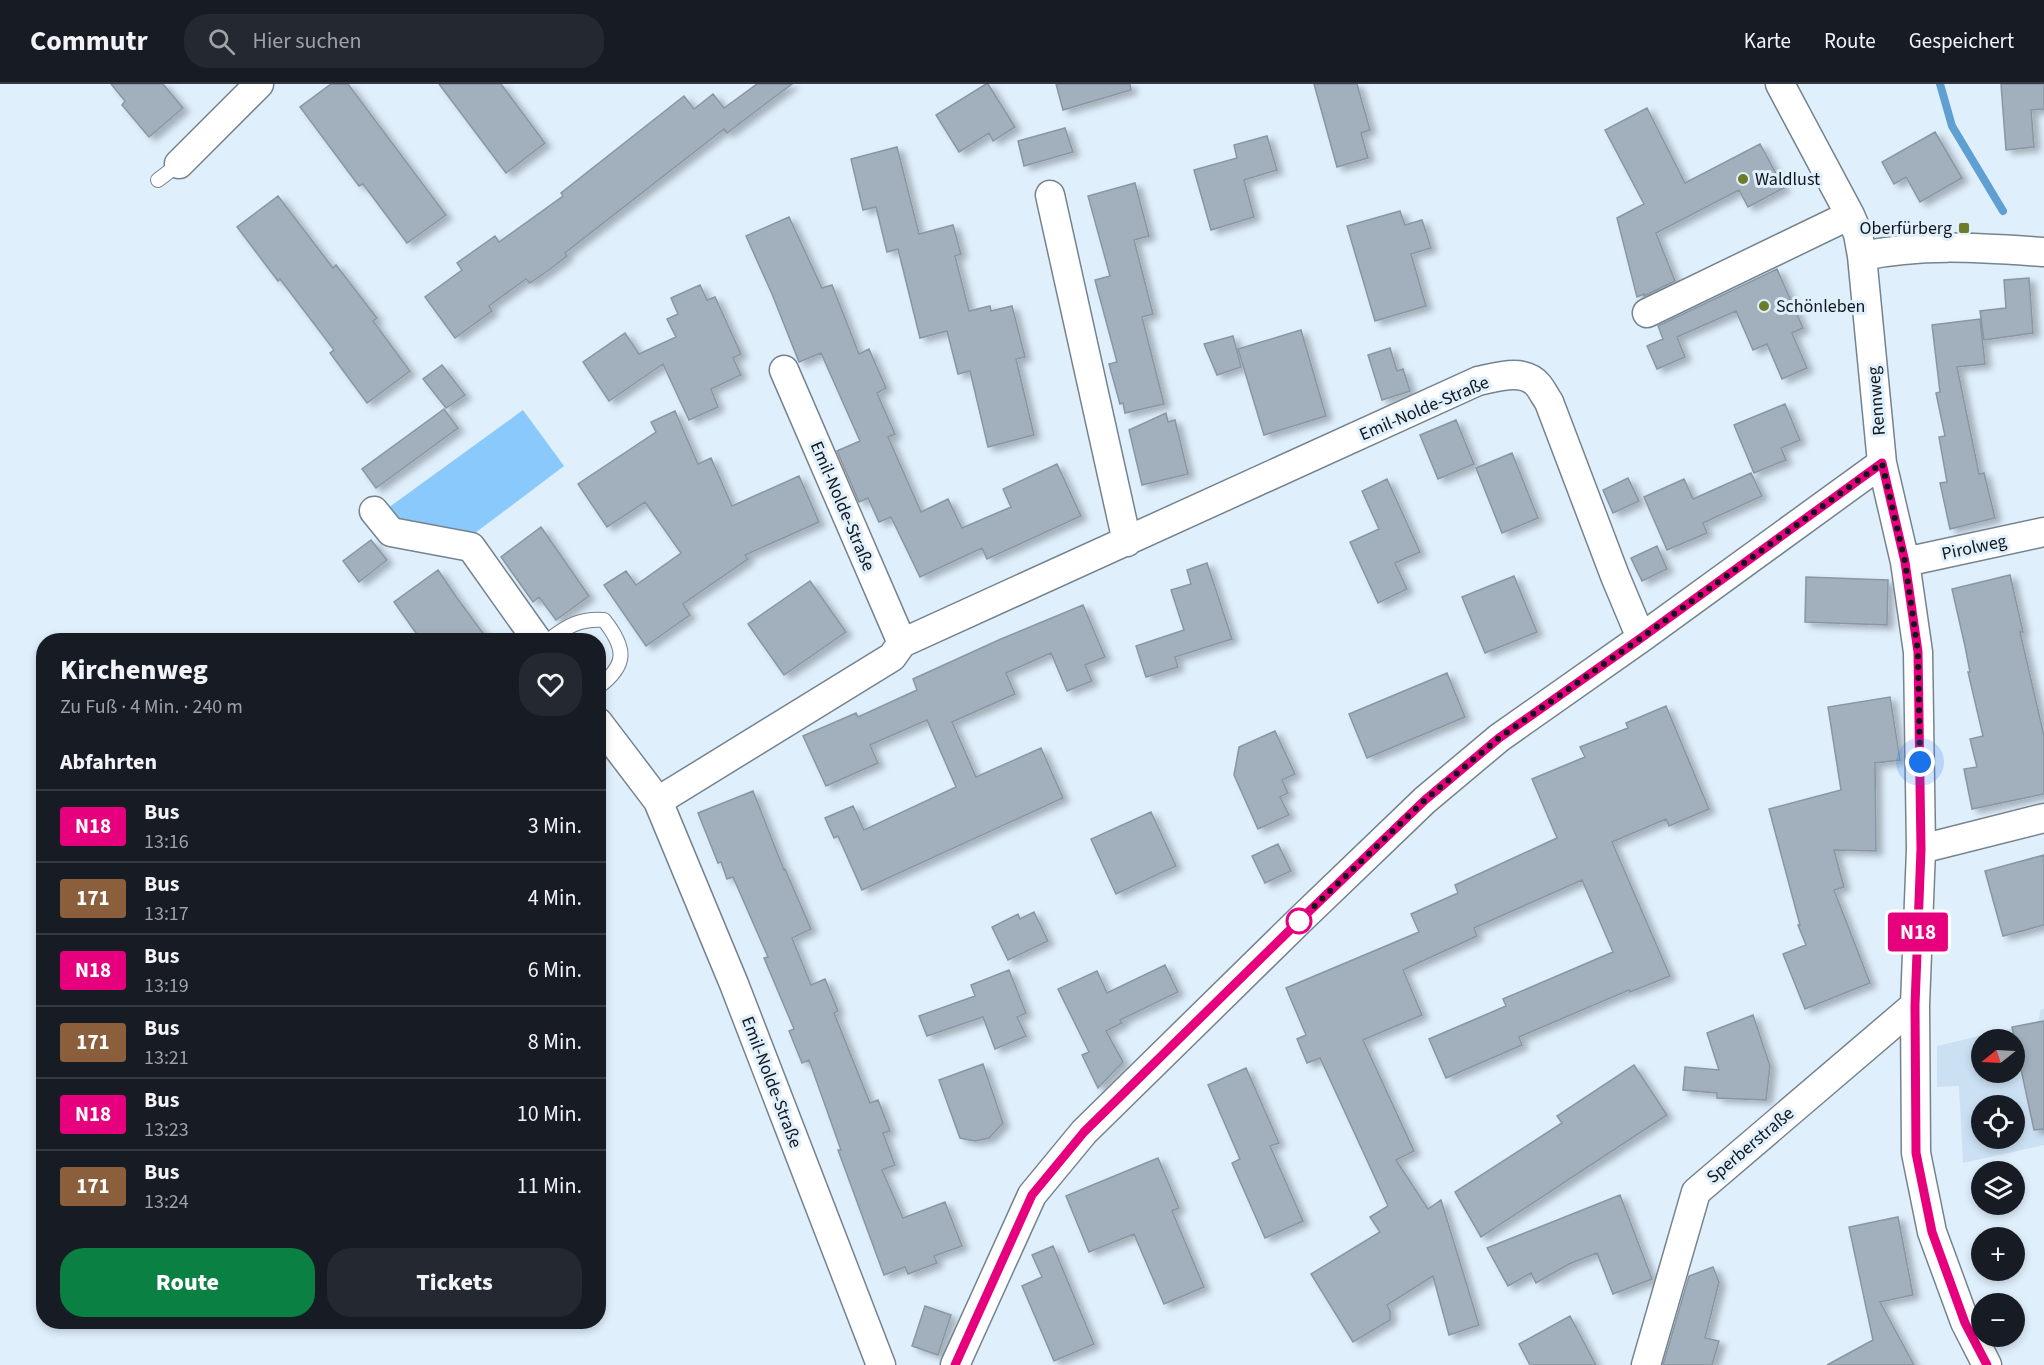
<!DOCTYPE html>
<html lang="de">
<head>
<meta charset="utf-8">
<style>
  :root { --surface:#171b24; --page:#242831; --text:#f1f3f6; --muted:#9ea1a6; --line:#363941; --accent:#0b8043 }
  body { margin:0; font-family:"Source Sans 3",sans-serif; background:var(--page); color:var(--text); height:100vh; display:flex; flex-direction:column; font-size:22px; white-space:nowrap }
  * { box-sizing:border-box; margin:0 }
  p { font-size:20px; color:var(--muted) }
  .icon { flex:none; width:33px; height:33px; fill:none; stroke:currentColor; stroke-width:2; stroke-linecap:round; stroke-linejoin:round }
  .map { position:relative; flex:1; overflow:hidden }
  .details { position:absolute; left:36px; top:549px; width:570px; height:696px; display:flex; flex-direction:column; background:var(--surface); border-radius:24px; box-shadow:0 3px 9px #0003 }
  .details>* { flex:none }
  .badge { padding:0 12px; border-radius:4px; font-size:21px; line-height:39px }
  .needle { width:39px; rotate:252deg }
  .controls { position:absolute; left:1971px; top:945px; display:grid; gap:12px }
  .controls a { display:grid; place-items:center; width:54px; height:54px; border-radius:50%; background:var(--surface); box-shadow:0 3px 9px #0003; font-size:30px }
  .you { position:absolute; width:30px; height:30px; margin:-15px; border:4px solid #fff; border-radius:50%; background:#1a73e8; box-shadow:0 0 0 9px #1a73e833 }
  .map>.badge { position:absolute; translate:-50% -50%; box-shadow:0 0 0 3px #fff }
  h2 { padding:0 24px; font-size:22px; line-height:54px }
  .round { display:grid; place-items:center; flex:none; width:63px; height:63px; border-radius:24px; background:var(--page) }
  .overview { display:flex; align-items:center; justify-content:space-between; height:102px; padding:0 24px }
  h1 { font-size:28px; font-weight:800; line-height:45px }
  .action { display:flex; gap:12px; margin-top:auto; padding:12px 24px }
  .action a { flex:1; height:69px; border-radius:24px; background:var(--accent); color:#fff; font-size:24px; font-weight:800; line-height:69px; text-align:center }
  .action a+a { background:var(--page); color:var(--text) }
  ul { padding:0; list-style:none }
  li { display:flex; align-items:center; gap:18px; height:72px; padding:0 24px; border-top:2px solid var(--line) }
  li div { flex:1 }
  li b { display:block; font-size:22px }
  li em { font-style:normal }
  li .badge { min-width:66px; font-weight:700; text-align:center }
  header { display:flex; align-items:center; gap:36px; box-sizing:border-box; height:84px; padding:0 30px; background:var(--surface); border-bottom:2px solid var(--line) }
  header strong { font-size:28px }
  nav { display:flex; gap:33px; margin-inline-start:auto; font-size:21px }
  .search { width:420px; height:54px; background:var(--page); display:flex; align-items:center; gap:15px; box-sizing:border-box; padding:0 21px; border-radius:24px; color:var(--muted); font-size:22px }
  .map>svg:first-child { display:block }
  .built { fill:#cbe1f3; fill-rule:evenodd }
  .green { fill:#89c9fb }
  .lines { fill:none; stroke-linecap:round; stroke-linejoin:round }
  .stream { stroke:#5f9fd1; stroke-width:8 }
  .building { fill:#a1b0bc; stroke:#8997a3; stroke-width:1.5; filter:url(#shadow) }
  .lane-casing { stroke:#75838f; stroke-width:16 }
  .street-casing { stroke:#75838f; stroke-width:31 }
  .lane { stroke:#fff; stroke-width:14 }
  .street { stroke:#fff; stroke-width:28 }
  .line-casing { stroke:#fff; stroke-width:14 }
  .line { stroke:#e6007e; stroke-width:9 }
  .walk { stroke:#12171c; stroke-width:6; stroke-dasharray:0 10.8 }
  .poi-dot { fill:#6d7c2a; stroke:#dfeffc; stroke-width:2 }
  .stop-dot { fill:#fff; stroke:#e6007e; stroke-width:3 }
  .labels { text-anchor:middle; stroke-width:6; stroke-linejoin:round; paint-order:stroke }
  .poi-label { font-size:18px; fill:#12171c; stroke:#dfeffc; text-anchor:start }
  .street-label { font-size:18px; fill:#12171c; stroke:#dfeffc }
</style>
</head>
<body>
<header>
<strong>Commutr</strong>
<div class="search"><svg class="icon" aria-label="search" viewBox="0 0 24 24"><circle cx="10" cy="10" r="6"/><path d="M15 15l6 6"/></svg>Hier suchen</div>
<nav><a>Karte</a><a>Route</a><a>Gespeichert</a></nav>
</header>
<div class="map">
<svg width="2044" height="1281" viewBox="0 0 2044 1281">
  <defs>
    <filter id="shadow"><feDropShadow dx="6" dy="4" stdDeviation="3" flood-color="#0004"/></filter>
  </defs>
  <rect width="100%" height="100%" fill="#dfeffc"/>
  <!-- built -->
  <path class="built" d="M2041,925H2044V1061L1963,1079L1959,1002L1937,1003V962L2038,938ZM1982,956H2014V988H1982ZM1982,1022H2014V1054H1982Z"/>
  <!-- green -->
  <path class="green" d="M523,326L564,382L467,455L403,441L388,424Z"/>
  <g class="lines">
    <!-- stream -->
    <path class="stream" d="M1940,0L1952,42L2003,127"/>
  </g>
  <!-- building -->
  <path class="building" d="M111,0H163L183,24L149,53L122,21L125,17Z
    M331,0H348L446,131L407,159L363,100L359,102L300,23Z
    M439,0H501L545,59L506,89Z
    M757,0H792L727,49L724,45L565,169L567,172L549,186L530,199L526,195L489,222L492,227L455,254L425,213L462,186L457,179L495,152L499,158L563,112L561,109L684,12L694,25L713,10L724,24Z
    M986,0H988L1015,43L993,57L989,49L959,68L936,31Z
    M1056,0H1130L1131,6L1063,26Z
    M1314,0H1357L1370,46L1361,49L1368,74L1337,83Z
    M2001,0H2044V25L2031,26L2034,63L2006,66Z
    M1647,24L1685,99L1760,60L1784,104L1748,123L1739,106L1656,149L1675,197L1644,212V210L1637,213L1617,134L1644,120L1605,46Z
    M1065,44L1073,68L1024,82L1018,57Z
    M1935,48L1962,94L1920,118L1906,93L1894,100L1882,78Z
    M1267,52L1277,86L1244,96L1254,133L1211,146L1194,86L1237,74L1234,61Z
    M897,63L919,150L953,141L961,170L955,172L969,227L990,222L991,227L1012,222L1025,273L1016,275L1034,351L988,363L970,287L958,290L947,247L920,254L898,165L887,168L876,123L863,126L851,75Z
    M1135,99L1149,152L1134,156L1153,230L1142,233L1164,320L1125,329L1123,319L1120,320L1109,280L1117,278L1095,196L1110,192L1088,112Z
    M278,112L333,184L336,181L377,234L373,237L410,287L367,319L330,269L334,266L280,195L278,197L237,143Z
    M1400,127L1405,141L1422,136L1431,164L1411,170L1426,222L1375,237L1347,142Z
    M789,133L822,204L832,201L859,270L869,265L886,304L877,309L895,350L888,353L921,428L948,415L962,444L1011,423L1003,405L1057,380L1081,432L987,475L982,464L920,493L891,433L879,438L868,414L859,418L837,367L860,357L821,269L799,278L772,210L746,152Z
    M1777,185L1803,244L1792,249L1807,284L1782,295L1767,260L1753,266L1736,227L1677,253L1685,273L1657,285L1647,262L1663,255L1658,242Z
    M2029,194L2033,249L1984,256L1980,227L2006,224L2004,196Z
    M700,201L707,216L715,213L741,270L733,274L741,291L711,305L718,323L689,336L663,280L609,317L583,278L625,249L639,270L676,253L667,235L678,230L671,214Z
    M1980,235L1985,280L1957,283L1979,390L1984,389L1995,434L1950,445L1940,399L1947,398L1939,353L1945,352L1936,309L1940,308L1932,241Z
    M1301,246L1326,332L1264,351L1238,265Z
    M1233,252L1241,283L1217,291L1204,260Z
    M1390,264L1397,287L1403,285L1410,307L1382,316L1368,271Z
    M442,281L465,311L446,324L423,295Z
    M1785,320L1800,356L1781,364L1786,376L1754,389L1734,341Z
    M444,325L458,344L376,404L362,385Z
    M675,327L698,380L711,374L732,422L799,392L819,438L745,471L748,475L683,520L690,531L646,562L604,501L626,487L636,501L681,469L645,418L607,443L578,400L656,348L651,338Z
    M1166,329L1168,338L1175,336L1188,390L1142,401L1129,346Z
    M1456,336L1474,380L1438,395L1420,351Z
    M1512,369L1538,434L1502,449L1476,384Z
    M1751,389L1762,412L1703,439L1707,449L1667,466L1644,413L1684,395L1693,415Z
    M1628,394L1639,417L1613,429L1603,406Z
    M1387,395L1420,468L1395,479L1407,505L1378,519L1350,458L1379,445L1362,407Z
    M541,443L589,512L556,536L539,513L533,518L501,473Z
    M371,456L387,476L359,498L343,477Z
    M1657,462L1667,485L1642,497L1631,474Z
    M1207,479L1232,555L1175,573L1178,583L1146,593L1136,562L1184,546L1171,506L1191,500L1187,486Z
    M438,486L457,514L488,556H421L394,518Z
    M2010,491L2023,548H2020L2044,652V710L1972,725L1964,685L1977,683L1970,655L1983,652L1968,588H1970L1965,562L1952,505Z
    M1514,492L1537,548L1485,569L1462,513Z
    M1806,493L1888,496L1887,541L1805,538Z
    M810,497L846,548L784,591L748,540Z
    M1083,521L1105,573L1085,581L1092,597L1067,607L1051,569L1006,589L1015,610L952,638L976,693L1041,664L1063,714L862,806L838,752L834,754L825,734L853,722L864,746L956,703L927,636L870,661L878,679L826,702L803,652L856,629L858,633L917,606L913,595L1001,555Z
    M1447,589L1465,633L1367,674L1349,630Z
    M1890,613L1900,676L1875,679L1876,767L1834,766L1844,803L1834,806L1870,899L1805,925L1783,870L1806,861L1798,841H1800L1769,725L1841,706L1828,623Z
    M1666,622L1709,725L1669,742L1666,735L1612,758L1670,892L1630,908L1629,906L1519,953L1522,961L1446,994L1429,955L1506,922L1503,915L1613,868L1582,796L1474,844L1477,852L1403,886L1422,931L1363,956L1414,1067L1396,1076L1428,1125L1441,1116L1479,1241L1449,1251L1433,1192L1387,1221L1390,1227V1236L1353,1258L1311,1190L1380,1148L1370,1133L1388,1122L1320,974L1307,979L1297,955L1306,951L1286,904L1419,848L1411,830L1458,809L1455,801L1557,754L1532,695L1585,673L1580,663L1628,644L1626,639Z
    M1275,647L1295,690L1282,696L1288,709L1280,713L1289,731L1258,745L1234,691L1239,663Z
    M753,707L784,786L785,785L811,845L792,854L811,901L825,895L838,927L834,929L870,1019L878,1016L890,1047L883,1049L895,1081L882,1086L903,1134L945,1118L962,1162L934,1172L937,1179L908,1190L905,1183L884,1191L838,1066H841L809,976L802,979L789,947L794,945L764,874L768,873L733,793L727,795L721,778L718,779L698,729Z
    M1151,728L1176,782L1116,810L1091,755Z
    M1278,760L1291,787L1265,799L1252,772Z
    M2044,771V841L2003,852L1985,787Z
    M1034,828L1048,857L1008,876L992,843L1018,830L1020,835Z
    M1165,881L1178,908L1120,936L1122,939L1106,947L1123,978L1098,1004L1082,971L1089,968L1058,905L1097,887L1107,909Z
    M1009,886L1026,929L1017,933L1026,952L995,965L983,933L927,952L919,932L975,912L971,901Z
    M1753,931L1770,982L1766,1016L1717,1014V1009L1683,1006L1685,983L1719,986L1707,949Z
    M2044,937V1045L2034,1046L2012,943Z
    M983,980L1003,1039L989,1054L975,1057L960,1054L939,996Z
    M1634,981L1667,1031L1481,1153L1455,1108L1562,1039L1557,1032Z
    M1246,984L1279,1059L1270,1062L1303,1137L1265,1154L1232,1079L1240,1075L1208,1001Z
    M1158,1074L1179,1124L1172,1127L1204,1203L1164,1220L1134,1150L1089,1168L1066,1112Z
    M1620,1111L1652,1195L1613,1210L1597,1169L1569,1180L1536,1199L1531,1189L1508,1202L1487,1164Z
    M1898,1133L1913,1211L1880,1218L1914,1281H1827L1873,1256L1849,1143Z
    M1053,1162L1094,1260L1054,1277L1022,1202L1042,1193L1032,1171Z
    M1713,1183L1719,1198L1705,1254L1719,1257L1712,1281H1663L1689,1192Z
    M925,1222L951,1231L938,1271L912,1262Z
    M1570,1232L1596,1281H1530L1519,1260Z"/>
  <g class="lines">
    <!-- lane casing -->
    <g class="lane-casing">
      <path id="lane" d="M158,96L179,80
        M549,556C567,542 581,534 604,536C626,564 628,581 598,603"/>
    </g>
    <!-- street casing -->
    <g class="street-casing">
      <path id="street" d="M1780,0L1850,131L1858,150L1862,172L1882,379L1905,478L1918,568L1921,765L1915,921L1916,1069L1932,1148L1965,1238L1987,1281
        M179,80L259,0
        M1050,111L1127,458
        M1862,172C1924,159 1982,164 2044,168
        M1647,229L1850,131
        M784,286L902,559
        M374,427L391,448L471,463L537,556
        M1905,478L2044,448
        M598,638L658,717L734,900L881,1281
        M658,717L892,573L902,559L1478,297C1497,293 1524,284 1538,301C1542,306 1545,312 1549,318L1615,492L1641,554
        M1921,765L2044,734
        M955,1281L1032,1111L1084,1048L1299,837L1425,716L1499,654L1641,554L1882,379
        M1646,1281L1696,1108L1915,921"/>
    </g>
    <!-- lane -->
    <use href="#lane" class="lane"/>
    <!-- street -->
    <use href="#street" class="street"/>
  </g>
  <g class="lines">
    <!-- line casing -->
    <g class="line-casing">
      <path id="line" d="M955,1281L1032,1111L1084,1048L1299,837L1425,716L1499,654L1641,554L1882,379L1905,478L1918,568L1921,765L1915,921L1916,1069L1932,1148L1965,1239L1987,1281"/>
    </g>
    <!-- line -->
    <use href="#line" class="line"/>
    <!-- walk -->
    <path class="walk" d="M1299,837L1425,716L1499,654L1641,554L1882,379L1905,478L1918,568L1920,678"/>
  </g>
  <!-- markers -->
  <g class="poi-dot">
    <circle cx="1743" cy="95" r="6"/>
    <rect x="1958" y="138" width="12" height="12" rx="3"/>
    <circle cx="1764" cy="222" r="6"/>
  </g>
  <circle class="stop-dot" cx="1299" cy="837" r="12"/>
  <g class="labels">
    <!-- poi labels -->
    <g class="poi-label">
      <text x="1755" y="101">Waldlust</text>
      <text x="1952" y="150" text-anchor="end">Oberfürberg</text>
      <text x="1776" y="228">Schönleben</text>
    </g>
    <!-- street labels -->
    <g class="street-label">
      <text transform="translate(1876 317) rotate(-95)" y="6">Rennweg</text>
      <text transform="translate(1424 324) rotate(-23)" y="6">Emil-Nolde-Straße</text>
      <text transform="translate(843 422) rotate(67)" y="6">Emil-Nolde-Straße</text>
      <text transform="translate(1974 463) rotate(-12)" y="6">Pirolweg</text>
      <text transform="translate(772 998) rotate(69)" y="6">Emil-Nolde-Straße</text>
      <text transform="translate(1750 1061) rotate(-40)" y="6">Sperberstraße</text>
    </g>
  </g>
</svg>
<div class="controls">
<a><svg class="needle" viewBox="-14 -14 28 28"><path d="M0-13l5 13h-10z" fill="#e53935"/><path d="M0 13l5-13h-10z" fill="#9ea1a6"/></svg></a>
<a><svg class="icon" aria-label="locate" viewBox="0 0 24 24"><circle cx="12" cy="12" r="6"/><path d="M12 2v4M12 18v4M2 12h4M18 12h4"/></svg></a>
<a><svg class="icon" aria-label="layers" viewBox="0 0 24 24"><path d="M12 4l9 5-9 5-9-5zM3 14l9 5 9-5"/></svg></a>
<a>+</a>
<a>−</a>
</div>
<div class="you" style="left:1920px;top:678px"></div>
<b class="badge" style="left:1918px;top:848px;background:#e6007e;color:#fff">N18</b>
<section class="details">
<div class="overview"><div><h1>Kirchenweg</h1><p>Zu Fuß · 4 Min. · 240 m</p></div><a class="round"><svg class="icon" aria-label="heart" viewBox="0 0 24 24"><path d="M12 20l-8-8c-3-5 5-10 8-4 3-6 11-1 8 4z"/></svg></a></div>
<h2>Abfahrten</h2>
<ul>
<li><span class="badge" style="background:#e6007e;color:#fff">N18</span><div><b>Bus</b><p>13:16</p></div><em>3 Min.</em></li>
<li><span class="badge" style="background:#8b5e3c;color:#fff">171</span><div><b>Bus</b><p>13:17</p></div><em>4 Min.</em></li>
<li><span class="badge" style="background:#e6007e;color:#fff">N18</span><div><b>Bus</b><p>13:19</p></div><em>6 Min.</em></li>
<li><span class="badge" style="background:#8b5e3c;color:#fff">171</span><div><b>Bus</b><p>13:21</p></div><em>8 Min.</em></li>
<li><span class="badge" style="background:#e6007e;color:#fff">N18</span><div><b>Bus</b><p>13:23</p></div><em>10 Min.</em></li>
<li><span class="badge" style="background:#8b5e3c;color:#fff">171</span><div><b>Bus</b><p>13:24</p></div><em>11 Min.</em></li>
</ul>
<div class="action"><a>Route</a><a>Tickets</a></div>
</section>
</div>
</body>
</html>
